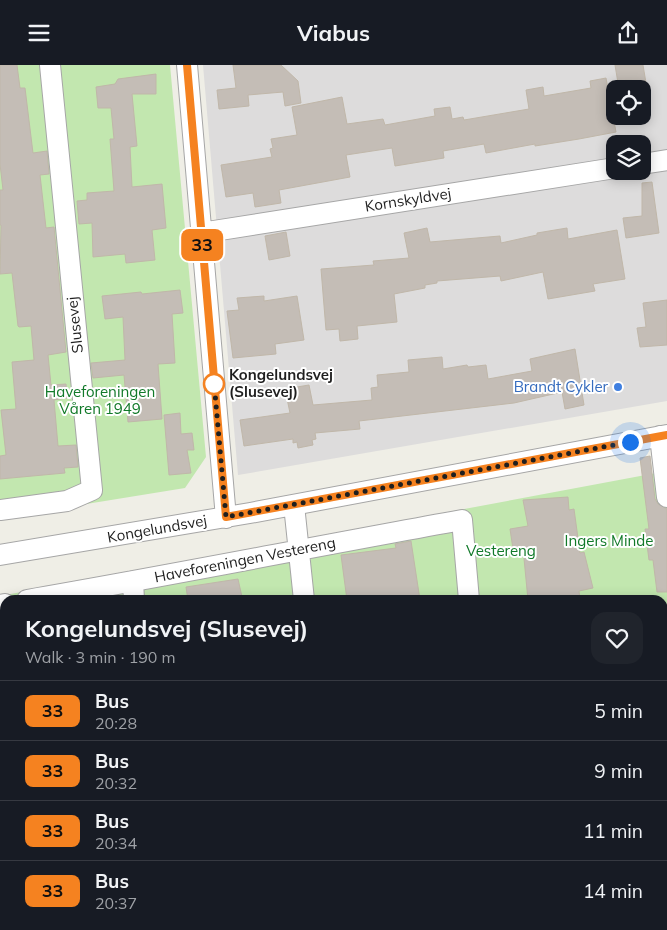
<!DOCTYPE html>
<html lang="en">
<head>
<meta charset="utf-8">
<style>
  :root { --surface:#171b24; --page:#20242c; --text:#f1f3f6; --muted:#9ea1a6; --line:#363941 }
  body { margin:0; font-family:Mulish,sans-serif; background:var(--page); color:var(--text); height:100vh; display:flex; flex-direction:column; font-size:19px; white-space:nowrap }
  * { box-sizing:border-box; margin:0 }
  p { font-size:16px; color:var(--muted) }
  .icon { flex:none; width:28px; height:28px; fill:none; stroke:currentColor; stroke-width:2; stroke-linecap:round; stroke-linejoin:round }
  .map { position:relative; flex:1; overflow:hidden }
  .details { position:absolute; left:0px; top:530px; width:668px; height:335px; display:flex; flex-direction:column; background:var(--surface); border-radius:15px 15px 0 0; box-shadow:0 2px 12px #0003 }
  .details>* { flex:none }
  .badge { padding:0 10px; border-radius:8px; font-size:18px; line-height:32px }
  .tools { position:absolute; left:606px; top:15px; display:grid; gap:10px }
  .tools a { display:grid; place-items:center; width:45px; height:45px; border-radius:10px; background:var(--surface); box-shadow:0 2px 12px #0003; font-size:25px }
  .you { position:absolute; width:25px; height:25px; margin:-12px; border:4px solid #fff; border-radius:50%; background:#1a73e8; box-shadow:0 0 0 8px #1a73e833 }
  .map>.badge { position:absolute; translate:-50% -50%; box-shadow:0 0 0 2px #fff }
  .round { display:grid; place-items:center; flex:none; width:52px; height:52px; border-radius:15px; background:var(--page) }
  .summary { display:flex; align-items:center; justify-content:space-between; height:85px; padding:0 25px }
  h1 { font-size:24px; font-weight:700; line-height:38px }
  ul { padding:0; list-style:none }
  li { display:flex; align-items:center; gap:15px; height:60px; padding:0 25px; border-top:1px solid var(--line) }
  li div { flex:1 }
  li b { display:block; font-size:19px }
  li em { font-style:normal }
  li .badge { min-width:55px; font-weight:700; text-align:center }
  header { display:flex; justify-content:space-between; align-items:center; height:65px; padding:0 25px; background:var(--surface); font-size:22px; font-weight:700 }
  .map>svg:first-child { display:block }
  .residential { fill:#dddcdc; fill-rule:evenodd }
  .grass { fill:#c2e7af }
  .building { fill:#c4bdb6; stroke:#c0b7a9 }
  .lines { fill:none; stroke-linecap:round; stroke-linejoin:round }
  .minor-casing { stroke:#a6a6a6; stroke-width:22 }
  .minor { stroke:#fff; stroke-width:20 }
  .line-casing { stroke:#fff; stroke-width:11 }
  .line { stroke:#f58220; stroke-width:8 }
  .walk { stroke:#1f1f1f; stroke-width:5; stroke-dasharray:0 9 }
  .stop-dot { fill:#fff; stroke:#f58220; stroke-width:2.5 }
  .shop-dot { fill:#3f7fe0; stroke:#fff; stroke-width:2 }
  .labels { text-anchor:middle; stroke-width:4; stroke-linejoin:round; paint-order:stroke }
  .street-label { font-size:15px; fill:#1f1f1f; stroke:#fff }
  .stop-label { font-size:15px; font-weight:bold; fill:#1f1f1f; stroke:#fff; text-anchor:start }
  .shop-label { font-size:15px; fill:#366cbe; stroke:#fff; text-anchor:end }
  .park-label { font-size:15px; fill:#117929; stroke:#fff }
</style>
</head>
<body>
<header><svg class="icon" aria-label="menu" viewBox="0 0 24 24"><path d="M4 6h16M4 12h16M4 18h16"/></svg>Viabus<svg class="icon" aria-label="share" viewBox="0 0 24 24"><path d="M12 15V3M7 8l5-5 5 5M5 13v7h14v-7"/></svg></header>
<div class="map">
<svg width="667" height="865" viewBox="0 0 667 865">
  <rect width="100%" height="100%" fill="#efeee6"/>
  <!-- residential -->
  <path class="residential" d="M203,0H667V336L238,410ZM615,24H642V51H615ZM615,79H642V106H615Z"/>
  <!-- grass -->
  <path class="grass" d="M0,0H170L206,392L185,423L0,453Z
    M667,406V865H15L12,860H662V535H5V847L0,807V531Z"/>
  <!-- building -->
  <path class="building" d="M0,0H17L20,23H25L33,88L47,86L49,109L40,110L46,163L54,162L66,287L48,290L51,320L66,319L67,333L54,335L58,381L76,380L78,402L64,403L65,408L0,414V391L6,390L1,345L16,344L12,297L34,295L31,261L19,262L18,261L12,208L0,209L1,160H0V125H3L0,99Z
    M233,0H281L298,16L301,38L285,41L283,27L248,30L249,41L219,44L217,25L236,23Z
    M615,0H643L647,24H619Z
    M156,9V29H132L137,81L130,82L132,122L162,119L166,163L152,165L155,195L126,198L125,189L93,192L92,158L79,159L77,136L87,135V128L114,126L110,74H114L111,43H98L96,22L115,19L118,14Z
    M606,13L616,67L579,74L535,81V79L486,88L484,79L443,86L444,93L395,101L392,83L346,90L350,112L279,125L281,138L255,142L253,128L226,132L221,100L272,92L270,84L273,83L271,74L297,70L292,42L342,32L347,59L383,54L385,60L435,51L434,44L450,42L452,54L463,52L464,55L529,44L526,25L543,22L544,31L591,23L590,16Z
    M652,117L659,168L626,173L623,153L642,151V118Z
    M427,163L430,177L500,171L501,178L537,170V168L567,163L568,174L617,165L625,214L593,219L595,226L548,234L543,207L501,216L500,211L437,216V218L425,220V223L394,229L397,257L357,261L358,274L340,276L339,264L326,265L321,204L374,200L373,196L409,193L404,168Z
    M286,167L290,191L269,195L265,171Z
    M180,225L183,248L172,249L175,298L158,299L162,354L128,357L124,310L93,313L91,298L125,295L123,252L105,254L102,231L141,227L142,229Z
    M264,231V236L297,231L304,275L275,279L276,289L233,293L227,246L239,245L237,233Z
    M667,235V280L640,282L637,263L646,262L643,238Z
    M575,284L584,340L565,344L562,327L514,338L359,356L360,364L315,368L316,374L312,375L313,380L298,383L297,377L293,378V374L244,381L240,355L290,348L285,324L309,320L313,340L372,335L371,323L378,322L377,310L409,307L408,295L442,292L443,304L467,300L468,302L486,300L488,314L532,306L530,294Z
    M180,348L181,369L192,368L194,385H187L191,408L169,410L164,350Z
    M650,391L655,434L658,439L667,444V527H657L653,495H649L645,464H649L640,393Z
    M568,432L569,445L574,444L580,488L584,487L593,523L579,526L580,535H528L523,483L513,484L510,464L528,461L523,435Z
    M411,476L420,535H347L341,490L396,483L395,479Z
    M238,514L242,532L225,535H188L186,522Z"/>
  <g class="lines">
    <!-- minor casing -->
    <g class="minor-casing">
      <path id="minor" d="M187,0L226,453
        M642,99L667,95
        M201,168L615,103
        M660,371L667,432
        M294,440L304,535
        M0,445L67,436L92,425L50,0
        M0,490L250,448L667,370
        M133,516L134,535
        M27,535C172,510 317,481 462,455L469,535
        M0,540L5,539
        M0,718L5,774
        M20,860L22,865
        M164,860V865
        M334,860V865
        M499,860V865"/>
    </g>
    <!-- minor -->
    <use href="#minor" class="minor"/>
  </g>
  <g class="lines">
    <!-- line casing -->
    <g class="line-casing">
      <path id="line" d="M187,0L226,452L667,370"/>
    </g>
    <!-- line -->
    <use href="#line" class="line"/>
    <!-- walk -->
    <path class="walk" d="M214,319V317L226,452L630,377"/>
  </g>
  <!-- markers -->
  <circle class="stop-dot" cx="214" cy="319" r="10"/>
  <circle class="shop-dot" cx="618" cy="322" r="5"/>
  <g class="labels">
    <!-- street labels -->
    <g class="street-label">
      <text transform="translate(408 135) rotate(-9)" y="5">Kornskyldvej</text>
      <text transform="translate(75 260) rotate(-96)" y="5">Slusevej</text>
      <text transform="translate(157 464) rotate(-10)" y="5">Kongelundsvej</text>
      <text transform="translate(245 495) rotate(-11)" y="5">Haveforeningen Vestereng</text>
    </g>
    <!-- stop labels -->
    <g class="stop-label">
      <text x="229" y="315">Kongelundsvej<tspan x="229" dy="17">(Slusevej)</tspan></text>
    </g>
    <!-- shop labels -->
    <g class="shop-label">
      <text x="608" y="327">Brandt Cykler</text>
    </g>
    <!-- park labels -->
    <g class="park-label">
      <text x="100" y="332">Haveforeningen<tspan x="100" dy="17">Våren 1949</tspan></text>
      <text x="609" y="481">Ingers Minde</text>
      <text x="501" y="491">Vestereng</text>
    </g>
  </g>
</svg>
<div class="tools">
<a><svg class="icon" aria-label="locate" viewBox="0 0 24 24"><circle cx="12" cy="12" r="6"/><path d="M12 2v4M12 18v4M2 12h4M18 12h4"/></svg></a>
<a><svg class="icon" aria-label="layers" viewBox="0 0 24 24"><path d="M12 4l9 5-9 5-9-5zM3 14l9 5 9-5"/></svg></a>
</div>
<div class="you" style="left:630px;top:377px"></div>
<b class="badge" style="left:202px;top:180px;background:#f58220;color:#111">33</b>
<section class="details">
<div class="summary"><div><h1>Kongelundsvej (Slusevej)</h1><p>Walk · 3 min · 190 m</p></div><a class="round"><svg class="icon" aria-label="heart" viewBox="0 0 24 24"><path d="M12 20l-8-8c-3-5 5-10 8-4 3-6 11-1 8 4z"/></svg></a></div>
<ul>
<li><span class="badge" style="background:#f58220;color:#111">33</span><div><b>Bus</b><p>20:28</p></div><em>5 min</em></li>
<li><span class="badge" style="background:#f58220;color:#111">33</span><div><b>Bus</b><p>20:32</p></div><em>9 min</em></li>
<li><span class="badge" style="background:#f58220;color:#111">33</span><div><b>Bus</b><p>20:34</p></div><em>11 min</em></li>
<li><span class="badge" style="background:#f58220;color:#111">33</span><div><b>Bus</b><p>20:37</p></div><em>14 min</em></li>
</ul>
</section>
</div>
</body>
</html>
